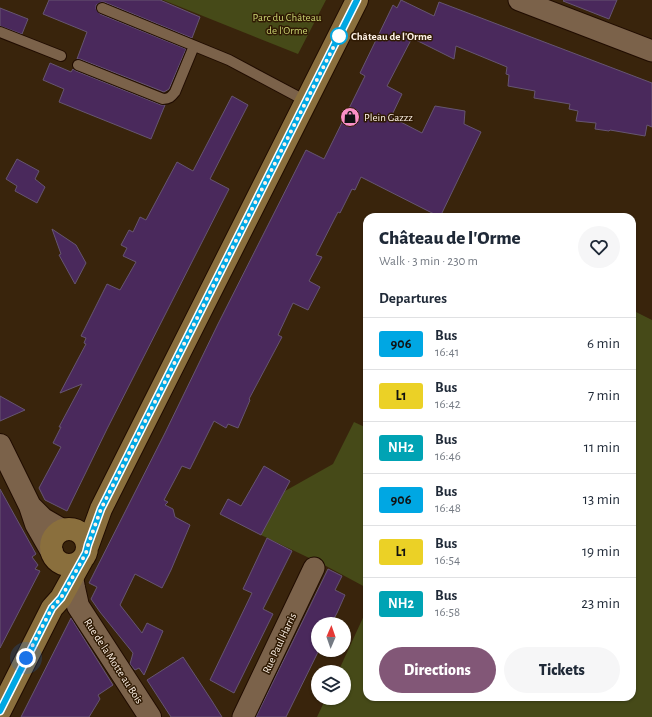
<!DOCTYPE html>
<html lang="en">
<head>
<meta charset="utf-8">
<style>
  :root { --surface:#fff; --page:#f6f6f7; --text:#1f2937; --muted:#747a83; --line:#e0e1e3; --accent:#825777 }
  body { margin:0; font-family:"Alegreya Sans",sans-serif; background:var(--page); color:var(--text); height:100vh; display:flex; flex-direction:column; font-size:15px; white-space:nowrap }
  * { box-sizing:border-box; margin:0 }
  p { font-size:13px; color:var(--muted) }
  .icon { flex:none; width:22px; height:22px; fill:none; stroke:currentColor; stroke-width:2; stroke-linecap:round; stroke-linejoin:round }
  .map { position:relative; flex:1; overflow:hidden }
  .side { position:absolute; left:363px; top:213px; width:273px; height:488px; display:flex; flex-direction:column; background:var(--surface); border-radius:12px; box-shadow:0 1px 3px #0004 }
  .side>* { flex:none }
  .badge { padding:0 8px; border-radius:3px; font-size:14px; line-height:26px }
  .needle { width:26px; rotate:2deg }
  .buttons { position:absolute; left:311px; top:617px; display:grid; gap:8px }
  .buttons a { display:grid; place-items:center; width:40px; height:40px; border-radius:50%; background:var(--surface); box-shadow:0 1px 3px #0004; font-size:20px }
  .you { position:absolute; width:20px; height:20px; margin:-10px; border:3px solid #fff; border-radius:50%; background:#1a73e8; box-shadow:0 0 0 6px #1a73e833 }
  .map>.badge { position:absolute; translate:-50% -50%; box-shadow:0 0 0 2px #fff }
  h2 { padding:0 16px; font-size:15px; line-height:36px }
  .round { display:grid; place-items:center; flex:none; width:42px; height:42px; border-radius:21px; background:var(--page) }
  .overview { display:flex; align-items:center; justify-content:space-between; height:68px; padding:0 16px }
  h1 { font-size:19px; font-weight:800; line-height:30px }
  .primary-button { display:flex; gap:8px; margin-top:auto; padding:8px 16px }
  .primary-button a { flex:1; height:46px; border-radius:24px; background:var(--accent); color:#fff; font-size:16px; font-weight:800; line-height:46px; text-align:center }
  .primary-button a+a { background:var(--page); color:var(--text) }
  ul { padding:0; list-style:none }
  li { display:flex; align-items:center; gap:12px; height:52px; padding:0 16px; border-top:1px solid var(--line) }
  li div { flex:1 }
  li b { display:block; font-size:15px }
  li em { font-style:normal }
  li .badge { min-width:44px; font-weight:700; text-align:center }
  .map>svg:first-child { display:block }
  .green { fill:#464a18 }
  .building { fill:#4a295c; stroke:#665571 }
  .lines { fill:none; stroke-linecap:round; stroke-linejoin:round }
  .service-casing { stroke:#200c00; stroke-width:12 }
  .minor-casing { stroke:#200c00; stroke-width:23 }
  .tertiary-casing { stroke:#200c00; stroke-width:24 }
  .secondary-casing { stroke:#200c00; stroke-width:24 }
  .service { stroke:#7b624a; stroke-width:10 }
  .minor { stroke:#7b624a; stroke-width:21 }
  .tertiary { stroke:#7b624a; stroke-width:22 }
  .secondary { stroke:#8a6f3d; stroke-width:22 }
  .line-casing { stroke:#fff; stroke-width:9 }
  .line { stroke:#00a7e3; stroke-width:6 }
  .walk { stroke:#fef2e7; stroke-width:4; stroke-dasharray:0 7.2 }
  .stop-dot { fill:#fff; stroke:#00a7e3; stroke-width:2 }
  .labels { text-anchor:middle; stroke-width:3; stroke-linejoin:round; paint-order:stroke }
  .park-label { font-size:11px; fill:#cad472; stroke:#2f1a03 }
  .stop-label { font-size:11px; font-weight:bold; fill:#fef2e7; stroke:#2f1a03; text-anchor:start }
  .poi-label { font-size:11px; fill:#fef2e7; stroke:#2f1a03; text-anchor:start }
  .street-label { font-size:11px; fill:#fef2e7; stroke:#2f1a03 }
</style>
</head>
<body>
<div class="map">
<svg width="652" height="717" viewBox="0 0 652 717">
  <rect width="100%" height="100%" fill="#39240c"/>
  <!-- green -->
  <path class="green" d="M163,0H326L298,54Z
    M632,310L652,320V717H317L326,698H344V672H338L367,609V697H632Z
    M354,422L367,428V588L326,566L261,535L285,491L333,464Z"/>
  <!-- building -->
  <path class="building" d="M49,0H160L200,17L192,38L104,2H101L96,5V9L100,14L186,49L169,89L164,92L80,59H77L87,32L43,14Z
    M401,0L434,16L439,2L652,83V127L647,125L645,136L610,130L609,131L595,129L596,123L576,121L578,111L569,109L570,104L534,98L535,91L508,86L509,75L506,74L507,67L456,46L454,59L412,38L387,86L402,94L391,117L422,133L435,106L465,111L464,124L481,132L440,217L361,177L355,190L352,189L340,213L338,212L316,255L322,257L309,281L320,287L308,310L293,303L278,335L282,337L249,399L250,400L238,428L228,424L226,428L214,421L190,469L182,466L164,500L168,502L165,505L173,509L175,517L190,525L171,570L162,588L135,574L120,605L142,633L147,623L163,631L144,675L139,668L135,670L130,664L133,653L100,612L91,599L97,587L89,583L165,433L218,324L306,150L324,159L365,76L360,73L393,5L397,8Z
    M564,0H617L609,19L563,1Z
    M0,8L28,19L22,34L0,26Z
    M50,63L71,72L73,69L76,71L161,105H165L151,139L59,102L64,89L43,80Z
    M232,96L248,105L210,179L229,189L107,429L67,511L45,500L39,488L61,447L53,443L61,427H59L82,384L60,393L86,344L84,343L86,338L81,336L107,284L120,290L136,262L123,256L127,248L121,245L129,230L133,232L140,217L146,220L177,162L193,171Z
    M17,159L39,171L35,179L45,187L37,203L15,191L17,186L6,179Z
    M52,229L76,245L86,263L75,284L59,255L61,254Z
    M0,396L25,410L0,421Z
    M264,466L290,481L261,535L220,514L228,499L241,506Z
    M0,489L36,554L32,557L38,565L35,569L40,571L0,648Z
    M267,538L292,551L263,609L273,614L234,693L210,680L252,593L243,589Z
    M328,569L342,576L335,590L345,595L337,613L331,624H318L319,650L286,717H256Z
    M71,618L113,685L98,695L100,699L89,717H21Z
    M183,657L212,701L222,717H171L147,680Z"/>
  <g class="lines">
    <!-- service casing -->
    <g class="service-casing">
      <path id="service" d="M102,8L229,60L306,101
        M0,32L61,56
        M78,65L163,99C169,99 171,97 175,92L194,46"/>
    </g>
    <!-- minor casing -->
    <g class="minor-casing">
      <path id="minor" d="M519,0L652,51
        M243,717L314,568"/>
    </g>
    <!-- tertiary casing -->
    <g class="tertiary-casing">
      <path id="tertiary" d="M0,445L30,506L36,524L52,552
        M32,508L43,519L62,530
        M72,577L74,588L78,606L150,717"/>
    </g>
    <!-- secondary casing -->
    <g class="secondary-casing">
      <path id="secondary" d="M51 547a18 18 0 1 1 36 0a18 18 0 1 1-36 0Z
        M88,545L101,509L357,0
        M0,711L52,608L61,598L82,560"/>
    </g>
    <!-- service -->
    <use href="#service" class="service"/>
    <!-- minor -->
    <use href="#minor" class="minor"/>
    <!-- tertiary -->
    <use href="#tertiary" class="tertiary"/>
    <!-- secondary -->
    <use href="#secondary" class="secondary"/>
  </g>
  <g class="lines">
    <!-- line casing -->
    <g class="line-casing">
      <path id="line" d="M0,711L52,608L61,598L86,553L88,545L101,509L357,0"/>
    </g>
    <!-- line -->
    <use href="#line" class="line"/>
    <!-- walk -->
    <path class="walk" d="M26,658L52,608L61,598L86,553L88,545L101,509L339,36"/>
  </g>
  <!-- icons -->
  <defs>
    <g id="shop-disc" transform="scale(1)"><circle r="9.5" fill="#fa8fc6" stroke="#2f1a03"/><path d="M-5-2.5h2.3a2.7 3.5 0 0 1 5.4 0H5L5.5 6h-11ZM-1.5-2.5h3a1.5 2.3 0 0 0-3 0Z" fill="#111"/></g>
  </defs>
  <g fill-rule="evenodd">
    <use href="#shop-disc" x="350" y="117"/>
  </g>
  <!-- markers -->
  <circle class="stop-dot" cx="339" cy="36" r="8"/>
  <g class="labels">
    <!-- park labels -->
    <g class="park-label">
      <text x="287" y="21">Parc du Château<tspan x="287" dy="13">de l'Orme</tspan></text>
    </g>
    <!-- stop labels -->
    <g class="stop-label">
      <text x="351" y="40">Château de l'Orme</text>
    </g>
    <!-- poi labels -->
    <g class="poi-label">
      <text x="364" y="121">Plein Gazzz</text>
    </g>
    <!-- street labels -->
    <g class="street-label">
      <text transform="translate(279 643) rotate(-65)" y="4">Rue Paul Harris</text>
      <text transform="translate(114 661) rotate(57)" y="4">Rue de la Motte au Bois</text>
    </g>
  </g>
</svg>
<div class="buttons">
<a><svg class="needle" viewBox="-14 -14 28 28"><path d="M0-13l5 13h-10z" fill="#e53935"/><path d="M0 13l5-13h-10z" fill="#747a83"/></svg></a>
<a><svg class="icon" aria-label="layers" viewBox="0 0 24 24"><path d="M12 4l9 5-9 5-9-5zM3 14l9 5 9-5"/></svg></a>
</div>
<div class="you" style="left:26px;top:658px"></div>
<section class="side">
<div class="overview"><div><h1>Château de l'Orme</h1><p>Walk · 3 min · 230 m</p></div><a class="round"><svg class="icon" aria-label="heart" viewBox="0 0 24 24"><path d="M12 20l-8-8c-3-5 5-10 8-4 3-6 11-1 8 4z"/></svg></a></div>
<h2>Departures</h2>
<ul>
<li><span class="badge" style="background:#00a7e3;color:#111">906</span><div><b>Bus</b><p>16:41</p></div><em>6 min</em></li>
<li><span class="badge" style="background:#ebd126;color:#111">L1</span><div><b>Bus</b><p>16:42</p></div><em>7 min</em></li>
<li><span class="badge" style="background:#00a3b4;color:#fff">NH2</span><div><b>Bus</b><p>16:46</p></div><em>11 min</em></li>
<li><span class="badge" style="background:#00a7e3;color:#111">906</span><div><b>Bus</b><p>16:48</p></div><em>13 min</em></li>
<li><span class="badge" style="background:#ebd126;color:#111">L1</span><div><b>Bus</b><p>16:54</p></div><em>19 min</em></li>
<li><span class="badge" style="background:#00a3b4;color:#fff">NH2</span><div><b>Bus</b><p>16:58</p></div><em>23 min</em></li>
</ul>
<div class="primary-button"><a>Directions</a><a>Tickets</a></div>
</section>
</div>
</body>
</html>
